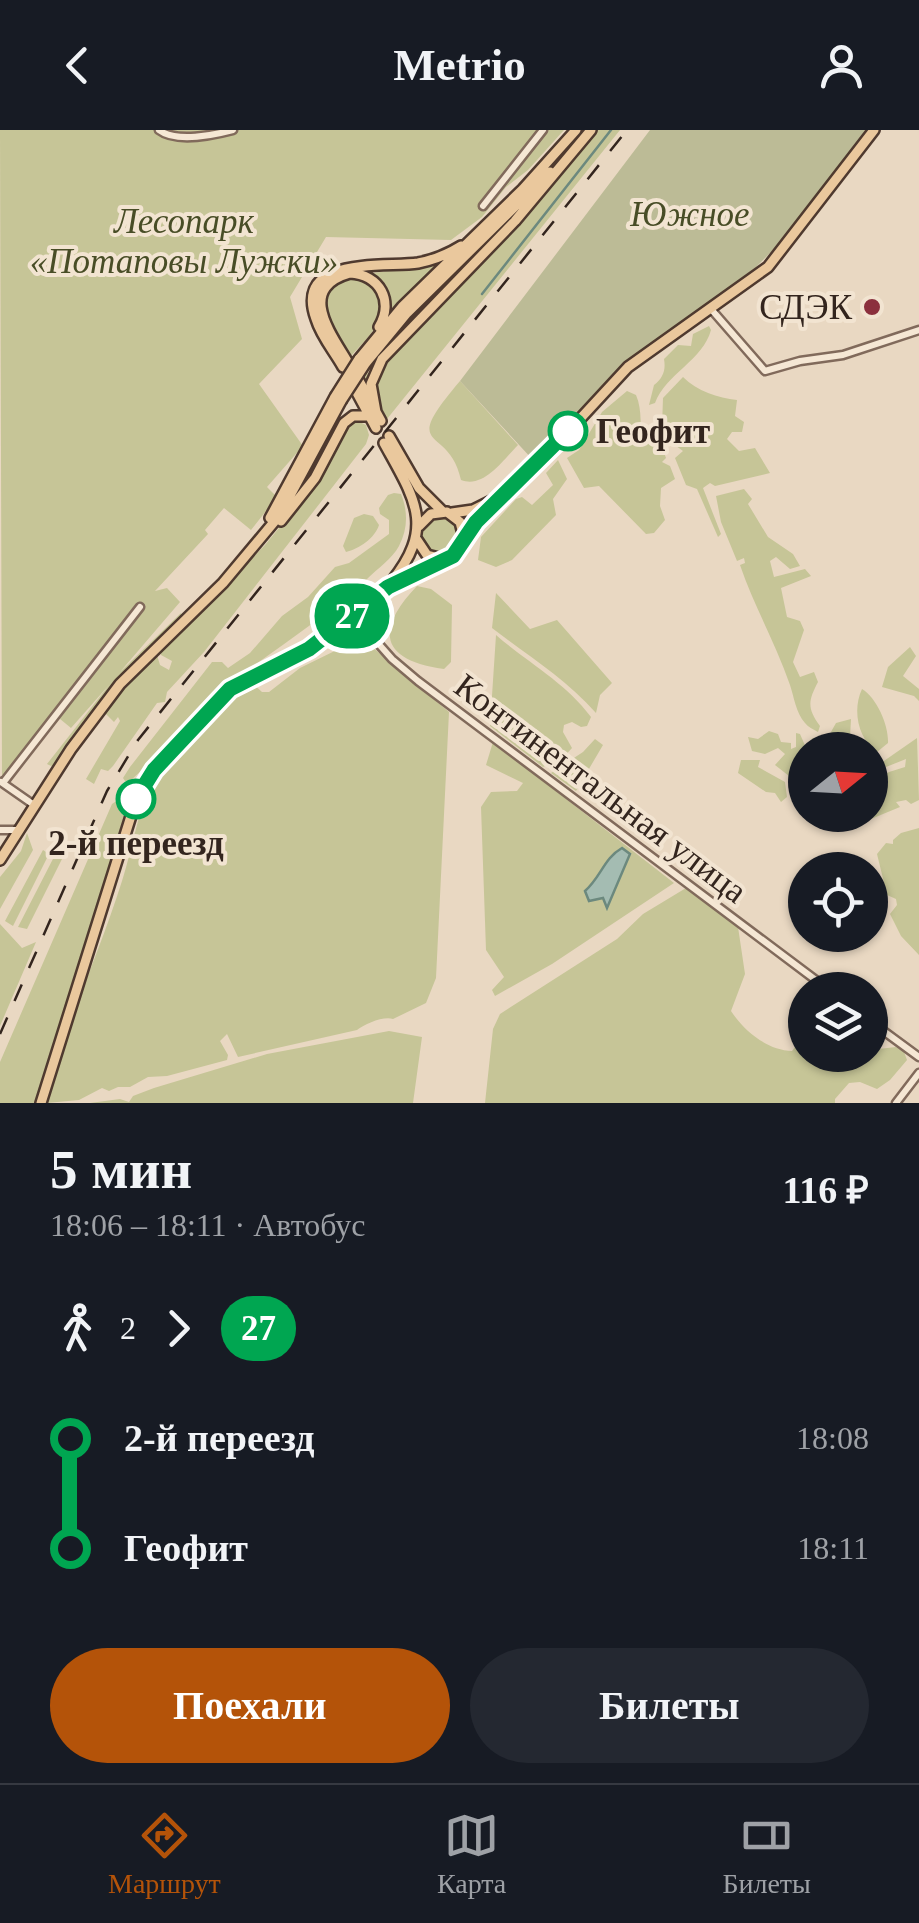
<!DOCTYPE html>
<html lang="ru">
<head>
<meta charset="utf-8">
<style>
  :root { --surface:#171b24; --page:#242831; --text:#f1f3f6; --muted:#9ea1a6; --line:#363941; --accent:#b45309 }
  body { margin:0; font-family:"Times New Roman",serif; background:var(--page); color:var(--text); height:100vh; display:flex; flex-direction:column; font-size:38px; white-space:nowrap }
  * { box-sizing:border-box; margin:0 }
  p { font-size:32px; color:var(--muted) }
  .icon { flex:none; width:55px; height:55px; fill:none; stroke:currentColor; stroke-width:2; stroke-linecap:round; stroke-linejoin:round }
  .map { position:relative; height:973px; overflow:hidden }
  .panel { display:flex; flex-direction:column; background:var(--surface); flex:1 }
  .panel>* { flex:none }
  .badge { padding:0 20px; border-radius:32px; font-size:35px; line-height:65px }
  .needle { width:65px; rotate:72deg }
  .controls { position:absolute; left:788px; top:602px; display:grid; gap:20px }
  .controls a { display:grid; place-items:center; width:100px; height:100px; border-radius:50%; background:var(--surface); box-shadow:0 2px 8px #0004; font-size:50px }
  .map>.badge { position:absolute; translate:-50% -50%; box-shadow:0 0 0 5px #fff }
  .legs { display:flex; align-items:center; gap:15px; height:110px; padding:0 50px; font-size:32px }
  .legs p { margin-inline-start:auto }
  .overview { display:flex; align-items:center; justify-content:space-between; height:170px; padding:0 50px }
  h1 { font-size:55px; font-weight:800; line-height:75px }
  .action { display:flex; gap:20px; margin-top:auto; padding:20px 50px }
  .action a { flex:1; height:115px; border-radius:60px; background:var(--accent); color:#fff; font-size:40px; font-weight:800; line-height:115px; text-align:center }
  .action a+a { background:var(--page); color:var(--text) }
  ul { padding:0 50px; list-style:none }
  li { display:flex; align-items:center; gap:35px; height:110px; font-size:38px }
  li i { display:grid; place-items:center; width:15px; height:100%; margin:0 12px; background:currentColor }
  li i::after { content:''; width:25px; height:25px; margin:-12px; border:8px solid; border-radius:50%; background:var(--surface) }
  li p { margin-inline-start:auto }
  li:first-child i { background:linear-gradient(#0000 50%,currentColor 0) }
  li:last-child i { background:linear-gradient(currentColor 50%,#0000 0) }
  header { display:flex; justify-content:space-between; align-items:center; height:130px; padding:0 50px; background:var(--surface); font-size:45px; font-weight:800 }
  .dock { display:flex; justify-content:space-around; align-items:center; height:140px; border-top:2px solid var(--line); background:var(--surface); font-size:28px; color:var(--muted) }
  .dock a { display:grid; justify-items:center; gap:5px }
  .dock .current { color:var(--accent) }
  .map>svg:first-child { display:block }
  .green { fill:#c6c597 }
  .cemetery { fill:#bcbb96 }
  .water { fill:#a4bcb2; stroke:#6c897e; stroke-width:2.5 }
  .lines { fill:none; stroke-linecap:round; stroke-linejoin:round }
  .stream { stroke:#6c897e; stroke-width:2.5 }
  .minor-casing { stroke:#816a5b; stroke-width:11 }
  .major-casing { stroke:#4f3a2f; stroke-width:14 }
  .minor { stroke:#f5e7d4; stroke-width:6 }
  .major { stroke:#eac89d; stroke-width:9 }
  .rail { stroke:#33251e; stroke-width:2.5; stroke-dasharray:18 18; stroke-linecap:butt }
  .major-bridge-casing { stroke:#4f3a2f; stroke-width:14; stroke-linecap:butt }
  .major-bridge { stroke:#eac89d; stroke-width:9 }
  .line-1-casing { stroke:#fff; stroke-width:22 }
  .line-1 { stroke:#00a651; stroke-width:15 }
  .poi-dot { fill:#8b303d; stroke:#f2e4d1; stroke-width:4 }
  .stop-1-dot { fill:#fff; stroke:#00a651; stroke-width:5 }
  .labels { text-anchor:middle; stroke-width:8; stroke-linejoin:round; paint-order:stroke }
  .park-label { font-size:35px; font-style:italic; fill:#484d26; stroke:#f2e4d1 }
  .poi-label { font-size:35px; fill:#33251e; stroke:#f2e4d1; text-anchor:end }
  .stop-label { font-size:35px; font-weight:bold; fill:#33251e; stroke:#f2e4d1; text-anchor:start }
  .street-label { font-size:35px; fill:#33251e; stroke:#f2e4d1 }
</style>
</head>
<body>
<header><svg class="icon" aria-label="back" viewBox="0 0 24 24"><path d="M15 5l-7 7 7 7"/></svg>Metrio<svg class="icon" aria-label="person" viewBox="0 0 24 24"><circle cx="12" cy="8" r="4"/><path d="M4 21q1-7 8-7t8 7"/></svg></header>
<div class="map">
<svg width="919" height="973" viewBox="0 0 919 973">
  <rect width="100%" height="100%" fill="#e9d8c2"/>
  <!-- green -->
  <path class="green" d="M0,0H564L528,40L506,57L482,87L451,110L326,107L290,167L302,209L259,254L303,316L267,357L277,367L251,400L224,378L205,400L208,404L155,461L167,458L180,472L120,542L181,483L182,486L112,556L53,637L47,634L109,555L71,598L54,584L2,651Z
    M598,0H620L387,289C371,271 375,253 384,231L500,112Z
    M508,92L386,218L368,242L366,256L362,247L386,212L426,169Z
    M438,134L392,180L386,158L373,143Z
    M350,146C374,148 389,172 377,194C371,206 359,217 350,227C330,198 305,166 350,146Z
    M709,196L711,200C703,230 666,244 655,273L649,275L654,255C663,248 666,240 664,229L678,215L691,216L693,204Z
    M683,247C697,261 718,268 737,270L735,286L744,292L742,302H732L727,309L739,321L755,318L770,343L715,356L710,353L703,358L721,404L718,407L697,359L686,355L675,328L683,321L672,313L674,307L668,306L662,297L663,268Z
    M460,251L518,315C503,330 484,359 461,350C449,293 397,325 460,251Z
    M627,261L636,265C643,281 639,298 643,315L652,310L660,312L666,328L662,332L670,336L675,349L661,358L660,376L665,390L654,403L646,404L599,356L584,358L567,328L579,320L602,282Z
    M355,290L366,295L369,305L366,314L204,522L167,562L165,572L157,573L113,636L108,641L101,639L94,654L86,649L120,591L118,587L114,592L104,582L156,522L160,535L169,540L172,531L161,525L160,521L265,415L316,353L348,293Z
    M558,330L567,349L553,369L556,385L512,430L496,437L478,430L481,407L516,369L522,367L532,375L553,355L546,343Z
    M744,359L752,369L748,374L768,407L793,424L800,436L790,439L776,427L770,431L774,447L805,439L811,446L781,458L787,487L800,491L804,500L793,532L800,547L814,542L818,552C808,571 807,578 820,596L818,602C813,599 808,597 805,593C796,583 794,567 790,555C776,514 754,476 740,435L745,433L744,428L737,431L721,392L716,366Z
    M394,363L401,364C408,381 408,399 399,416C392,429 378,438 367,449C322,491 269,522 222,560C188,588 161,623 129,652L125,651L123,648L130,637L212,532H222L228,538L250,523L282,486L308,467L335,437L349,433L389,404V390L380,384L379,378L388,365Z
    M364,384L373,386L379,395C375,408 359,419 346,422L343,416L354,388Z
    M422 405a19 19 0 1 1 38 0a19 19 0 1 1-38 0Z
    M417,456L431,459L452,475L451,532L444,539C381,530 374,501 417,456Z
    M496,463L530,499L557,490L612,553L600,565L596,583C565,548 528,526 492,498Z
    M496,505C528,533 565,552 591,587L587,596L581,597L572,592L564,595L563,602L572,618L562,629L543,637L490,596Z
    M355,511L371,516L449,582L436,848L426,873L393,889C383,886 365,894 357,900L238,927L227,904L220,911L228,925L227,930L167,946L148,947L130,957H118L109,961L102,958L79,970L47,973L45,968C66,894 99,824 122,751C134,714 138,676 157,642C170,621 229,565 251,552L262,562H269L300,538Z
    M910,517L916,526L903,546L919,559V571L914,566L882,557L888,537Z
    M862,559C877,568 889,596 888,613L877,622C858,609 852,580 862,559Z
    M851,589L850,607L844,620L815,617L812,608L827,609L836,593Z
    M769,601L778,604L781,612L791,613V619L796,617V603L800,604L807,620L805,643L800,641L803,657L775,635L785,624L778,618L765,624L752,621L748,607L758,609Z
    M917,608L919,670L911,674L906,670L896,672L900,677L871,689L843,690L841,685H870V638L877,633L879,641L875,651L889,642L905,637L906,629L886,637L881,633Z
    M595,609L603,615L576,661L551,643L583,622Z
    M493,612L674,753L552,834L495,866L492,860L504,847L486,820L481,677L491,662L517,661L523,653L486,635Z
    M741,630H760L758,637L785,652L787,667L781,672L775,663L766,662L738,643Z
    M118,670L125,673L126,680L36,973H0V932L112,674Z
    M919,698V825L901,806L890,784L897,775L896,769L887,765L877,724L886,713L893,714V710L901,703Z
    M27,703L33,720L0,779V747L21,721Z
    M43,720L49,724L13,796L5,791Z
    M55,725L62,729L27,799L18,797Z
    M686,758L738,797L745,844L731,881C744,901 767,920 792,921L805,904V925H829L842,935L850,937L861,925H870V920L896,917L904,922L907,930L890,950L877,959L860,952L849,953L835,969V973H485L493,899L500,884L617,809L643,784Z
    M0,794L22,818L36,812L0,896Z
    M389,901L422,907L413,973H90L120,969L129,972L133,966L154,958L267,924Z"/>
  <!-- cemetery -->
  <path class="cemetery" d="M650,0H866L786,107L755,138L630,230L533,330L460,251Z"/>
  <!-- water -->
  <path class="water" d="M622,718L630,724L607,778L603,768L589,771L585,761C601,747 604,728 622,718Z"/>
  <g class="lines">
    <!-- stream -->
    <path class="stream" d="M482,164L611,0"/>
    <!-- minor casing -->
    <g class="minor-casing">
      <path id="minor" d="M159,0C176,13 214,5 233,0
        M483,76L543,0
        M711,179L765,241L800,231L843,225L919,200
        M353,485L392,529L418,551L829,860
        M1,652L34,675
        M3,653L140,477
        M0,700H19
        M870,891L919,927
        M896,973L919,943"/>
    </g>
    <!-- major casing -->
    <g class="major-casing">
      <path id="major" d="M359,229L402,177L523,59L576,0
        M347,231C329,201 297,158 350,143C380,145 394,171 379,197
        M365,234L407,183L550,42
        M343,237C334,221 321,206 316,189C293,125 385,138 418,133C434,130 448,124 461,116
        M358,249L381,291
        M354,257L376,298
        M376,282L371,254L382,229L515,91L591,0
        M389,306L419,358L443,382
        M384,313C414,368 436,396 392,451
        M452,383L473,380L493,370
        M270,388L335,267
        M281,391L315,348L344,293L353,286H369
        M419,396L431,384L447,382L460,392L464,408
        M417,410L427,425L443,429
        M0,730L71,619L120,554L223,453L279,386L341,271
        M41,973L136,670L153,640L231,559L309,519L388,457L456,423L483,385L555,316L628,237L768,137L874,0"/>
    </g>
    <!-- minor -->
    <use href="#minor" class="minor"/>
    <!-- major -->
    <use href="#major" class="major"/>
    <!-- rail -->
    <path class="rail" d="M0,904L107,661L138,610L627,0"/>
    <!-- major-bridge casing -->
    <g class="major-bridge-casing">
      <path id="major-bridge" d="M335,267L359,229
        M341,271L365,234"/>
    </g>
    <!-- major-bridge -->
    <use href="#major-bridge" class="major-bridge"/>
  </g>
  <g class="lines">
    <!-- line-1 casing -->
    <g class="line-1-casing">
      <path id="line-1" d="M136,669L154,640L230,559L309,519L388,457L453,426L476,392L568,301"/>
    </g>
    <!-- line-1 -->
    <use href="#line-1" class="line-1"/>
  </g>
  <!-- markers -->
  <circle class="poi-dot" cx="872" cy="177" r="10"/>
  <g class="stop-1-dot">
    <circle cx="568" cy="301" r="18"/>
    <circle cx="136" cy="669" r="18"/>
  </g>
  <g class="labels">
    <!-- park labels -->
    <g class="park-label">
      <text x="690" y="96">Южное</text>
      <text x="184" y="103">Лесопарк<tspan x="184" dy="40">«Потаповы Лужки»</tspan></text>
    </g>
    <!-- poi labels -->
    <g class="poi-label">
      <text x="852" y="189">СДЭК</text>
    </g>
    <!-- stop labels -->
    <g class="stop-label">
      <text x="596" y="313">Геофит</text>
      <text x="136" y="725" text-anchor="middle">2-й переезд</text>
    </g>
    <!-- street labels -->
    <g class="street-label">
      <text transform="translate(601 658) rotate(37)" y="12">Континентальная улица</text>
    </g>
  </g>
</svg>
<div class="controls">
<a><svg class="needle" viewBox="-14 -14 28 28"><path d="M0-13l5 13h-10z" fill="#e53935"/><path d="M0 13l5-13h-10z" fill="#9ea1a6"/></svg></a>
<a><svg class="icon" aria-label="locate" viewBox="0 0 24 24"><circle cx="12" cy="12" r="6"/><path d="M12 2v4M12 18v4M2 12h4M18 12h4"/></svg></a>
<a><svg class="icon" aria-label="layers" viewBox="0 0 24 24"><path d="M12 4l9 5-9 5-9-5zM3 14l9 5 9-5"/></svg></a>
</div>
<b class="badge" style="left:352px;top:486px;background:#00a651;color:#fff">27</b>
</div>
<section class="panel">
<div class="overview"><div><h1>5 мин</h1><p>18:06 – 18:11 · Автобус</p></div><b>116 ₽</b></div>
<div class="legs"><svg class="icon" aria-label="walk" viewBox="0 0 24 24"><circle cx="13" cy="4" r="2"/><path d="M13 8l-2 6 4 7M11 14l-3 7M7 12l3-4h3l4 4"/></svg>2<svg class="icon" aria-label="forward" viewBox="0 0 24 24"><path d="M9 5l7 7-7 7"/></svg><b class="badge" style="background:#00a651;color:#fff">27</b></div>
<ul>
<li><i style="color:#00a651"></i><b>2-й переезд</b><p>18:08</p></li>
<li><i style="color:#00a651"></i><b>Геофит</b><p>18:11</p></li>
</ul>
<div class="action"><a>Поехали</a><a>Билеты</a></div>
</section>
<nav class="dock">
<a class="current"><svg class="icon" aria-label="directions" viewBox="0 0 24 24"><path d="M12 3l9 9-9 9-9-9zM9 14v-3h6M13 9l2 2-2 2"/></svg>Маршрут</a>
<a><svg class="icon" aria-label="map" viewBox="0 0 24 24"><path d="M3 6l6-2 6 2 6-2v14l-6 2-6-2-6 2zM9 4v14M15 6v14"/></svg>Карта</a>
<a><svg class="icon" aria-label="tickets" viewBox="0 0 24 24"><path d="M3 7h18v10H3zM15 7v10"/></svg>Билеты</a>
</nav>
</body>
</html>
